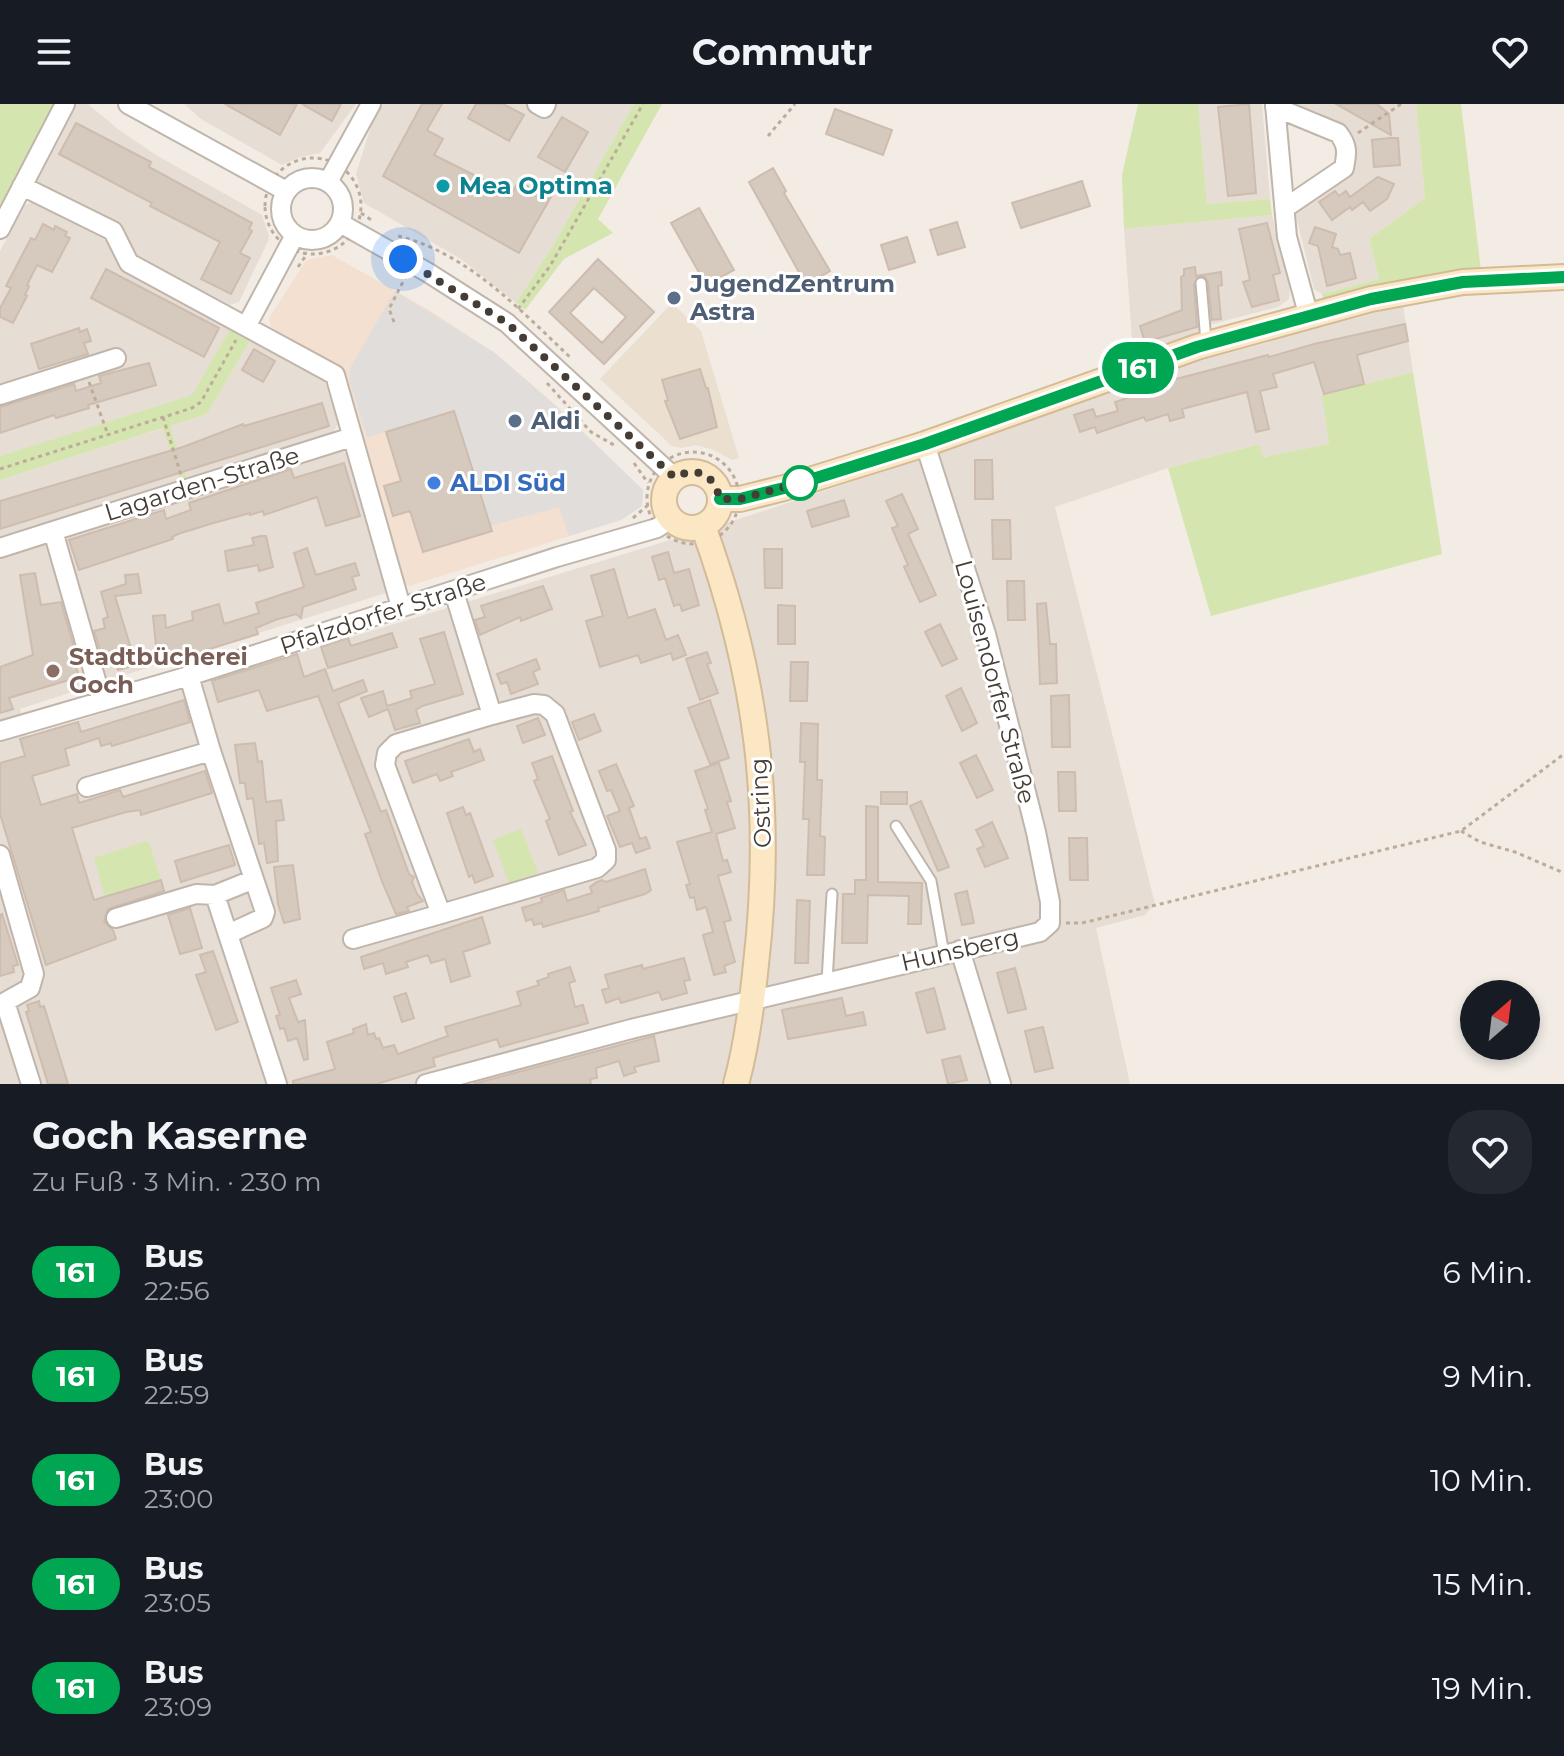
<!DOCTYPE html>
<html lang="de">
<head>
<meta charset="utf-8">
<style>
  :root { --surface:#171b24; --page:#242831; --text:#f1f3f6; --muted:#9ea1a6 }
  body { margin:0; font-family:Montserrat,sans-serif; background:var(--page); color:var(--text); height:100vh; display:flex; flex-direction:column; font-size:30px; white-space:nowrap }
  * { box-sizing:border-box; margin:0 }
  p { font-size:26px; color:var(--muted) }
  .icon { flex:none; width:44px; height:44px; fill:none; stroke:currentColor; stroke-width:2; stroke-linecap:round; stroke-linejoin:round }
  .map { position:relative; height:980px; overflow:hidden }
  .drawer { display:flex; flex-direction:column; background:var(--surface); flex:1 }
  .drawer>* { flex:none }
  .badge { padding:0 16px; border-radius:26px; font-size:28px; line-height:52px }
  .needle { width:52px; rotate:28deg }
  .fabs { position:absolute; left:1460px; top:876px; display:grid; gap:16px }
  .fabs a { display:grid; place-items:center; width:80px; height:80px; border-radius:50%; background:var(--surface); box-shadow:0 4px 12px #0003; font-size:40px }
  .you { position:absolute; width:40px; height:40px; margin:-20px; border:6px solid #fff; border-radius:50%; background:#1a73e8; box-shadow:0 0 0 12px #1a73e833 }
  .map>.badge { position:absolute; translate:-50% -50%; box-shadow:0 0 0 4px #fff }
  .round { display:grid; place-items:center; flex:none; width:84px; height:84px; border-radius:32px; background:var(--page) }
  .head { display:flex; align-items:center; justify-content:space-between; height:136px; padding:0 32px }
  h1 { font-size:38px; font-weight:700; line-height:60px }
  ul { padding:0; list-style:none }
  li { display:flex; align-items:center; gap:24px; height:104px; padding:0 32px }
  li div { flex:1 }
  li b { display:block; font-size:30px }
  li em { font-style:normal }
  li .badge { min-width:88px; font-weight:700; text-align:center }
  header { display:flex; justify-content:space-between; align-items:center; height:104px; padding:0 32px; background:var(--surface); font-size:36px; font-weight:700 }
  .map>svg:first-child { display:block }
  .residential { fill:#e6ddd4 }
  .commercial { fill:#f3e0d1 }
  .education { fill:#ebdfd0 }
  .green { fill:#d5e5af }
  .parking { fill:#e0ddda }
  .building { fill:#d6c9be; stroke:#cebdaf; stroke-width:2; fill-rule:evenodd }
  .lines { fill:none; stroke-linecap:round; stroke-linejoin:round }
  .lane-casing { stroke:#c0b5ab; stroke-width:13 }
  .street-casing { stroke:#c0b5ab; stroke-width:22 }
  .secondary-casing { stroke:#d3bb99; stroke-width:28 }
  .path { stroke:#beac9a; stroke-width:3; stroke-dasharray:4 4; stroke-linecap:butt }
  .lane { stroke:#fff; stroke-width:9 }
  .street { stroke:#fff; stroke-width:18 }
  .secondary { stroke:#fce7c5; stroke-width:24 }
  .line-casing { stroke:#fff; stroke-width:18 }
  .line { stroke:#00a651; stroke-width:12 }
  .walk { stroke:#443c35; stroke-width:8; stroke-dasharray:0 14.4 }
  .culture-dot { fill:#0f9aa8; stroke:#fff; stroke-width:3 }
  .service-dot { fill:#5c6f8a; stroke:#fff; stroke-width:3 }
  .shop-dot { fill:#3f7fe0; stroke:#fff; stroke-width:3 }
  .stop-dot { fill:#fff; stroke:#00a651; stroke-width:4 }
  .education-dot { fill:#8d6e63; stroke:#fff; stroke-width:3 }
  .labels { text-anchor:middle; stroke-width:6; stroke-linejoin:round; paint-order:stroke }
  .culture-label { font-size:24px; font-weight:bold; fill:#0d838f; stroke:#fff; text-anchor:start }
  .service-label { font-size:24px; font-weight:bold; fill:#4e5e75; stroke:#fff; text-anchor:start }
  .shop-label { font-size:24px; font-weight:bold; fill:#366cbe; stroke:#fff; text-anchor:start }
  .street-label { font-size:24px; fill:#443c35; stroke:#fff }
  .education-label { font-size:24px; font-weight:bold; fill:#785e54; stroke:#fff; text-anchor:start }
</style>
</head>
<body>
<header><svg class="icon" aria-label="menu" viewBox="0 0 24 24"><path d="M4 6h16M4 12h16M4 18h16"/></svg>Commutr<svg class="icon" aria-label="heart" viewBox="0 0 24 24"><path d="M12 20l-8-8c-3-5 5-10 8-4 3-6 11-1 8 4z"/></svg></header>
<div class="map">
<svg width="1564" height="980" viewBox="0 0 1564 980">
  <rect width="100%" height="100%" fill="#f2ece5"/>
  <!-- residential -->
  <path class="residential" d="M70,0H88L119,26L156,51L262,111L269,132L268,137L239,198L230,201L133,150L31,77Z
    M184,0H356L320,49L300,53L282,61L201,15Z
    M382,0H526L548,13L556,0H634L552,143L516,199L461,155L364,99L356,70L373,16Z
    M1198,0H1262L1270,95L1207,100Z
    M1290,0H1416L1425,94L1369,135L1379,175L1322,190L1314,185L1295,108L1356,63L1354,33Z
    M33,98L106,136L120,163L232,222L193,291L0,352V147L25,101Z
    M1272,111L1290,184L1289,195L1278,203L1209,221V226L1133,249L1124,125Z
    M1403,201L1413,268L1323,291L1329,340L1262,353L1258,340L1168,364L1055,403L1155,800L1145,811L1096,824L1130,980H0V451L40,439L48,443L88,575L84,584L20,605L27,632L739,415L963,341L1063,305L1062,303L1171,265Z
    M252,233L324,275L338,320L333,328L187,374L170,322L207,310Z
    M164,324L179,376L0,433V376Z
    M337,345L346,349L386,489L109,576L101,571L60,439L65,430Z"/>
  <!-- commercial -->
  <path class="commercial" d="M332,151L429,206L495,249L554,300L643,386L642,402L621,416L409,482L401,478L339,263L271,223L269,214L305,158L310,155Z"/>
  <!-- education -->
  <path class="education" d="M672,199L701,227L739,354L732,356L714,346L695,341L682,344L672,342L600,275Z"/>
  <!-- green -->
  <path class="green" d="M0,0H55L0,109Z
    M634,0H662L598,115L613,129L564,155L525,206L516,199L552,143Z
    M1138,0H1198L1207,100L1270,95L1272,111L1124,125L1122,71Z
    M1416,0H1461L1481,167L1564,161V166L1325,201L1322,190L1379,175L1369,135L1425,94Z
    M232,222L252,233L207,310L170,322L187,374L179,376L163,324L0,376V352L192,291Z
    M1413,268L1442,450L1211,512L1168,364L1259,340L1263,353L1329,340L1322,291Z
    M521,725L538,769L509,779L493,736Z
    M146,737L149,739L161,776L105,793L94,754Z"/>
  <!-- parking -->
  <path class="parking" d="M395,187L495,249L554,300L643,386L642,402L621,416L569,432L559,403L490,422L454,307L367,333L349,275L351,262Z"/>
  <!-- building -->
  <path class="building" d="M225,0H297L280,31Z
    M302,0H341L332,17Z
    M422,0H442L427,26L443,35L434,51L486,77L484,80L509,94L519,77L535,87L538,83L552,91L519,149L383,72Z
    M476,0H503L524,11L509,37L468,14Z
    M1249,0L1256,89L1228,92L1218,3Z
    M1336,0H1377L1389,10L1391,31Z
    M835,5L892,26L883,51L826,30Z
    M562,13L588,28L565,68L538,53Z
    M76,19L151,58L149,63L252,119L249,125L252,127L240,149L250,154L231,190L201,175L220,138L150,102L152,99L59,50Z
    M1390,34H1398L1400,61L1374,63L1372,36Z
    M773,64L786,87L784,89L830,167L806,181L749,78Z
    M1378,73L1394,80L1387,95L1370,107L1363,98L1352,106L1350,103L1332,116L1319,98L1335,87L1339,92L1346,87L1350,93Z
    M1082,77L1090,102L1021,124L1012,99Z
    M699,104L734,166L706,181L671,119Z
    M957,118L965,143L938,151L930,126Z
    M1267,119L1280,169L1273,171L1279,196L1252,203L1243,178L1250,176L1239,125Z
    M43,120L54,126L55,122L67,128L65,132L70,134L52,168L37,161L27,181L29,182L25,191L27,192L13,219L0,213V204L11,184L6,182L31,134L35,136Z
    M1315,123L1336,130L1332,143L1338,145L1340,151L1350,149L1356,174L1327,182L1318,142L1309,139Z
    M907,133L915,158L889,166L881,141Z
    M598,155L654,208L604,260L549,208ZM594,184L626,213L602,239L570,209Z
    M1195,163L1196,172L1221,168L1222,181L1218,182L1221,215L1212,216L1208,178L1205,173L1200,172L1194,180L1197,223L1145,238L1140,222L1182,206L1181,173L1184,171V165Z
    M106,165L219,224L204,253L91,194Z
    M1405,220L1408,237L1357,251L1364,280L1324,290L1314,258L1273,270L1277,283L1260,287L1269,325L1256,328L1247,288L1182,305L1184,313L1170,317L1168,310L1146,317L1144,313L1097,329L1095,323L1080,328L1074,311L1093,305L1096,313L1118,307L1115,298L1153,285V281L1268,251L1269,253L1314,240Z
    M79,224L80,228L87,225L91,237L84,239L88,250L39,265L31,240Z
    M254,245L275,257L263,278L242,266Z
    M149,259L156,281L88,301L89,304L56,314L54,311L0,329V303L74,280L76,287L101,279L99,272Z
    M700,265L706,284H708L717,323L680,335L665,297L668,296L662,276Z
    M322,299L329,322L0,425V397L183,343L243,320L244,322Z
    M454,307L492,427L423,448L410,407L393,412L384,382L401,377L386,328Z
    M975,356H992L993,395H975Z
    M344,359L360,412L326,422L317,393L264,411L263,407L250,411V409L210,420L178,430L172,433L173,435L79,466L69,436L164,406L166,415L191,406L189,399L291,365L294,374Z
    M902,390L918,425L908,430L936,491L920,498L904,463L908,461L892,424L898,422L886,397Z
    M844,396L849,412L812,423L807,407Z
    M992,416H1010L1011,455H993Z
    M261,432H266L273,463L259,467L258,461L228,467L225,447L254,441L252,434Z
    M307,444L316,471L355,459L359,471L352,473L356,485L303,503L301,514L296,510L275,516L256,524L258,530L161,560L156,542L153,512L165,511L166,524L193,516L192,508L219,500L224,520L259,509L256,499L304,483L294,449Z
    M764,445H782V484H765Z
    M668,448L674,469L689,465L699,501L682,507L680,500L674,502L665,474L659,476L652,453Z
    M614,465L628,514L655,505L666,536L678,531L686,551L673,556L671,549L641,559L638,551L600,563L586,517L603,512L591,472Z
    M35,469L41,501L61,498L75,547L72,548L79,573L9,594L13,605L0,609V563L33,551L20,471Z
    M138,470L141,489L115,492L136,561L118,566L116,558L105,561L94,527L105,524L103,515L108,513L101,488L126,480L125,471Z
    M1007,477H1024L1025,516H1008Z
    M543,482L552,505L521,517L520,513L480,531L475,516L485,513L481,502Z
    M1046,499L1050,540H1056L1057,579L1040,580L1037,500Z
    M778,501L795,502V540H778Z
    M940,520L957,555L942,562L925,528Z
    M444,528L463,590L422,602L416,606L420,619L395,626L388,605L369,613L361,594L383,587L387,602L412,594L410,587L435,580L420,535Z
    M392,529L397,543L328,564L321,543L348,534L351,542Z
    M707,548L711,559L707,560L718,589L700,596L686,555Z
    M297,550L304,573L325,565L333,587L363,576L367,587L338,599L381,708L386,706L409,770L414,773L412,778L417,790L423,797L407,803L409,807L396,810L383,780L365,730L371,728L318,592L267,607L259,586L218,598L212,577Z
    M536,555L540,565L533,568L538,580L511,590L507,578L501,580L497,570Z
    M791,558H808L807,597H790Z
    M961,584L977,619L962,627L946,592Z
    M1069,591L1070,643H1052L1051,592Z
    M184,596L190,618L112,642L111,639L101,642L99,634L65,645L69,661L32,672L41,701L77,690L79,699L120,686L123,693L205,667L212,689L141,711L140,706L126,708L72,724L94,796L161,776L164,787L108,805L104,817L113,826L116,835L46,861L0,710V659L25,652L20,635L78,618L81,628Z
    M710,596L729,654L710,660L688,604Z
    M594,610L601,627L579,636L572,618Z
    M538,614L545,631L523,639L517,622Z
    M801,619L818,620L817,676H822L820,732L825,733L824,771H807L809,715H803L805,658H800Z
    M469,635L474,648L480,645L484,656L451,668L453,672L440,677L437,670L413,679L405,657Z
    M255,639L258,658L262,657L266,698L281,696L284,716L276,717L278,757L267,759L264,739L259,740L253,694L247,695L245,679H240L235,641Z
    M976,651L993,686L977,694L960,659Z
    M552,652L573,707L570,708L586,741L559,751L546,717L550,715L534,677L538,675L532,659Z
    M719,659L731,697L727,698L735,724L716,730L723,757L727,756L731,768L718,772L731,816L724,818L735,858L724,862L726,868L714,871L703,831L713,828L706,803L697,806L694,793L690,794L686,781L690,780L677,738L712,728L705,706L708,705L695,667Z
    M616,660L634,702L629,704L640,735L646,733L650,744L636,749L632,739L620,743L607,712L620,707L611,686L607,687L599,667Z
    M1058,668H1075L1076,707H1059Z
    M881,688H907V700H881Z
    M921,697L949,763L938,767L910,702Z
    M866,702L878,703V778L922,779L921,820H908L909,792L868,791L867,839H842L843,790H855V776H866Z
    M463,703L466,711L470,709L493,772L475,779L472,771L469,773L447,709Z
    M992,718L1008,754L985,763L977,745L984,742L976,726Z
    M1069,734H1087L1088,776H1070Z
    M229,741L235,761L181,778L175,757Z
    M293,761L300,815L284,819L278,800L274,763Z
    M645,765L651,786L645,790L598,804L599,807L543,823L542,819L534,821L532,815L526,817L522,804L542,798L541,794L564,786L567,797L592,789L590,783L597,778L602,776L606,778Z
    M967,787L974,819L962,821L955,790Z
    M797,796L810,797L808,859H795Z
    M190,804L202,844L180,850L168,811Z
    M2,810L18,861L13,862L14,868L0,872V811Z
    M482,813L490,839L463,848L470,872L451,878L445,855L431,859L428,851L406,858L408,863L386,870L383,859L364,865L361,853Z
    M213,847L238,918L216,926L196,871L206,868L200,851Z
    M684,854L690,876L684,877L687,889L662,896L659,888L621,899L619,894L606,899L602,886L609,884L605,871L642,861L643,865Z
    M570,863L575,877L569,879L575,903L583,901L588,919L500,943L497,935L433,954L435,962L377,980H293V977L335,965L327,938L354,929L353,925L366,920L368,931L374,929L376,935L379,934L383,944L394,941L398,950L448,932L445,923L521,901L517,888L539,881L537,877L549,873L548,870Z
    M1015,864L1026,905L1008,909L997,869Z
    M296,876L301,890L289,894L298,918L305,916L308,955L304,956L297,934L288,937L284,924L280,925L276,912L280,911L271,884Z
    M934,884L945,925L927,929L916,889Z
    M406,889L414,914L402,918L394,893Z
    M842,894L846,912L863,908L866,921L788,935L782,906Z
    M39,897L40,903L44,902L68,980H48L26,908L29,907L27,901Z
    M1043,923L1053,964L1035,968L1025,927Z
    M654,932L659,957L634,963L636,968L624,972L619,957L596,964L597,974L590,975L591,980H473Z
    M960,952L967,976L948,980L942,956Z"/>
  <g class="lines">
    <!-- lane casing -->
    <g class="lane-casing">
      <path id="lane" d="M1201,179L1206,237
        M896,722L931,777L944,850
        M827,878L832,790"/>
    </g>
    <!-- street casing -->
    <g class="street-casing">
      <path id="street" d="M128,0L286,87
        M537,0L544,4L546,0
        M1275,0L1287,133L1309,213
        M1275,3L1338,29C1348,41 1347,49 1344,64L1285,104
        M281 105a31 31 0 1 1 62 0a31 31 0 1 1-62 0Z
        M328,78L371,0
        M22,82L113,127L129,159L335,271L401,503
        M340,119L427,168L507,219L674,373
        M0,125L65,0
        M247,221L295,131
        M0,291L116,254
        M0,444L53,427
        M454,488L492,611L396,640L387,649L385,661L441,810L597,764L606,756V746L555,610L544,601L534,600L492,611
        M189,572L211,647L265,808L263,814L228,830
        M102,597L53,427L352,333
        M0,627L189,572L557,453L657,424L671,415
        M87,683L211,647
        M0,751L34,870L30,884L5,898L31,980
        M252,776L215,791L277,980
        M116,814L196,790L215,791
        M353,835L441,810
        M960,846L1001,980
        M426,980L631,925L1040,828L1050,819V798L1036,728L986,530L925,340"/>
    </g>
    <!-- secondary casing -->
    <g class="secondary-casing">
      <path id="secondary" d="M664 396a28 28 0 1 1 56 0a28 28 0 1 1-56 0Z
        M720,395H740L784,384L925,340L1197,243L1371,195L1463,178L1564,173
        M703,422C757,570 774,704 756,860C752,900 747,941 736,980"/>
    </g>
    <!-- path -->
    <path class="path" d="M1358,29L1401,0
      M768,32L795,0
      M265 102a48 48 0 1 1 96 0a48 48 0 1 1-96 0Z
      M361,109L374,118
      M398,132C468,149 521,207 572,255
      M298,163L307,150
      M518,205L550,162L643,0
      M394,218L389,205L406,172
      M89,278L108,331
      M547,279L591,328L614,341
      M163,313L181,371
      M647 394a46 46 0 1 1 92 0a46 46 0 1 1-92 0Z
      M634,359L648,379
      M0,365L192,304L201,298L236,236
      M633,414L648,401
      M1461,727L1480,738L1515,748L1564,769
      M1066,819H1082L1461,727L1564,650"/>
    <!-- lane -->
    <use href="#lane" class="lane"/>
    <!-- street -->
    <use href="#street" class="street"/>
    <!-- secondary -->
    <use href="#secondary" class="secondary"/>
  </g>
  <g class="lines">
    <!-- line casing -->
    <g class="line-casing">
      <path id="line" d="M720,395H740L784,384L925,340L1197,243L1371,195L1463,178L1564,173"/>
    </g>
    <!-- line -->
    <use href="#line" class="line"/>
    <!-- walk -->
    <path class="walk" d="M403,155L507,219L674,373C699,362 713,370 720,395H740L803,378L800,379"/>
  </g>
  <!-- markers -->
  <circle class="culture-dot" cx="443" cy="82" r="8"/>
  <g class="service-dot">
    <circle cx="674" cy="194" r="8"/>
    <circle cx="515" cy="317" r="8"/>
  </g>
  <circle class="shop-dot" cx="434" cy="379" r="8"/>
  <circle class="stop-dot" cx="800" cy="379" r="16"/>
  <circle class="education-dot" cx="53" cy="567" r="8"/>
  <g class="labels">
    <!-- culture labels -->
    <g class="culture-label">
      <text x="459" y="90">Mea Optima</text>
    </g>
    <!-- service labels -->
    <g class="service-label">
      <text x="690" y="188">JugendZentrum<tspan x="690" dy="28">Astra</tspan></text>
      <text x="531" y="325">Aldi</text>
    </g>
    <!-- shop labels -->
    <g class="shop-label">
      <text x="450" y="387">ALDI Süd</text>
    </g>
    <!-- street labels -->
    <g class="street-label">
      <text transform="translate(202 380) rotate(-17)" y="8">Lagarden-Straße</text>
      <text transform="translate(383 510) rotate(-18)" y="8">Pfalzdorfer Straße</text>
      <text transform="translate(995 578) rotate(75)" y="8">Louisendorfer Straße</text>
      <text transform="translate(761 699) rotate(-93)" y="8">Ostring</text>
      <text transform="translate(960 846) rotate(-13)" y="8">Hunsberg</text>
    </g>
    <!-- education labels -->
    <g class="education-label">
      <text x="69" y="561">Stadtbücherei<tspan x="69" dy="28">Goch</tspan></text>
    </g>
  </g>
</svg>
<div class="fabs">
<a><svg class="needle" viewBox="-14 -14 28 28"><path d="M0-13l5 13h-10z" fill="#e53935"/><path d="M0 13l5-13h-10z" fill="#9ea1a6"/></svg></a>
</div>
<div class="you" style="left:403px;top:155px"></div>
<b class="badge" style="left:1138px;top:264px;background:#00a651;color:#fff">161</b>
</div>
<section class="drawer">
<div class="head"><div><h1>Goch Kaserne</h1><p>Zu Fuß · 3 Min. · 230 m</p></div><a class="round"><svg class="icon" aria-label="heart" viewBox="0 0 24 24"><path d="M12 20l-8-8c-3-5 5-10 8-4 3-6 11-1 8 4z"/></svg></a></div>
<ul>
<li><span class="badge" style="background:#00a651;color:#fff">161</span><div><b>Bus</b><p>22:56</p></div><em>6 Min.</em></li>
<li><span class="badge" style="background:#00a651;color:#fff">161</span><div><b>Bus</b><p>22:59</p></div><em>9 Min.</em></li>
<li><span class="badge" style="background:#00a651;color:#fff">161</span><div><b>Bus</b><p>23:00</p></div><em>10 Min.</em></li>
<li><span class="badge" style="background:#00a651;color:#fff">161</span><div><b>Bus</b><p>23:05</p></div><em>15 Min.</em></li>
<li><span class="badge" style="background:#00a651;color:#fff">161</span><div><b>Bus</b><p>23:09</p></div><em>19 Min.</em></li>
</ul>
</section>
</body>
</html>
